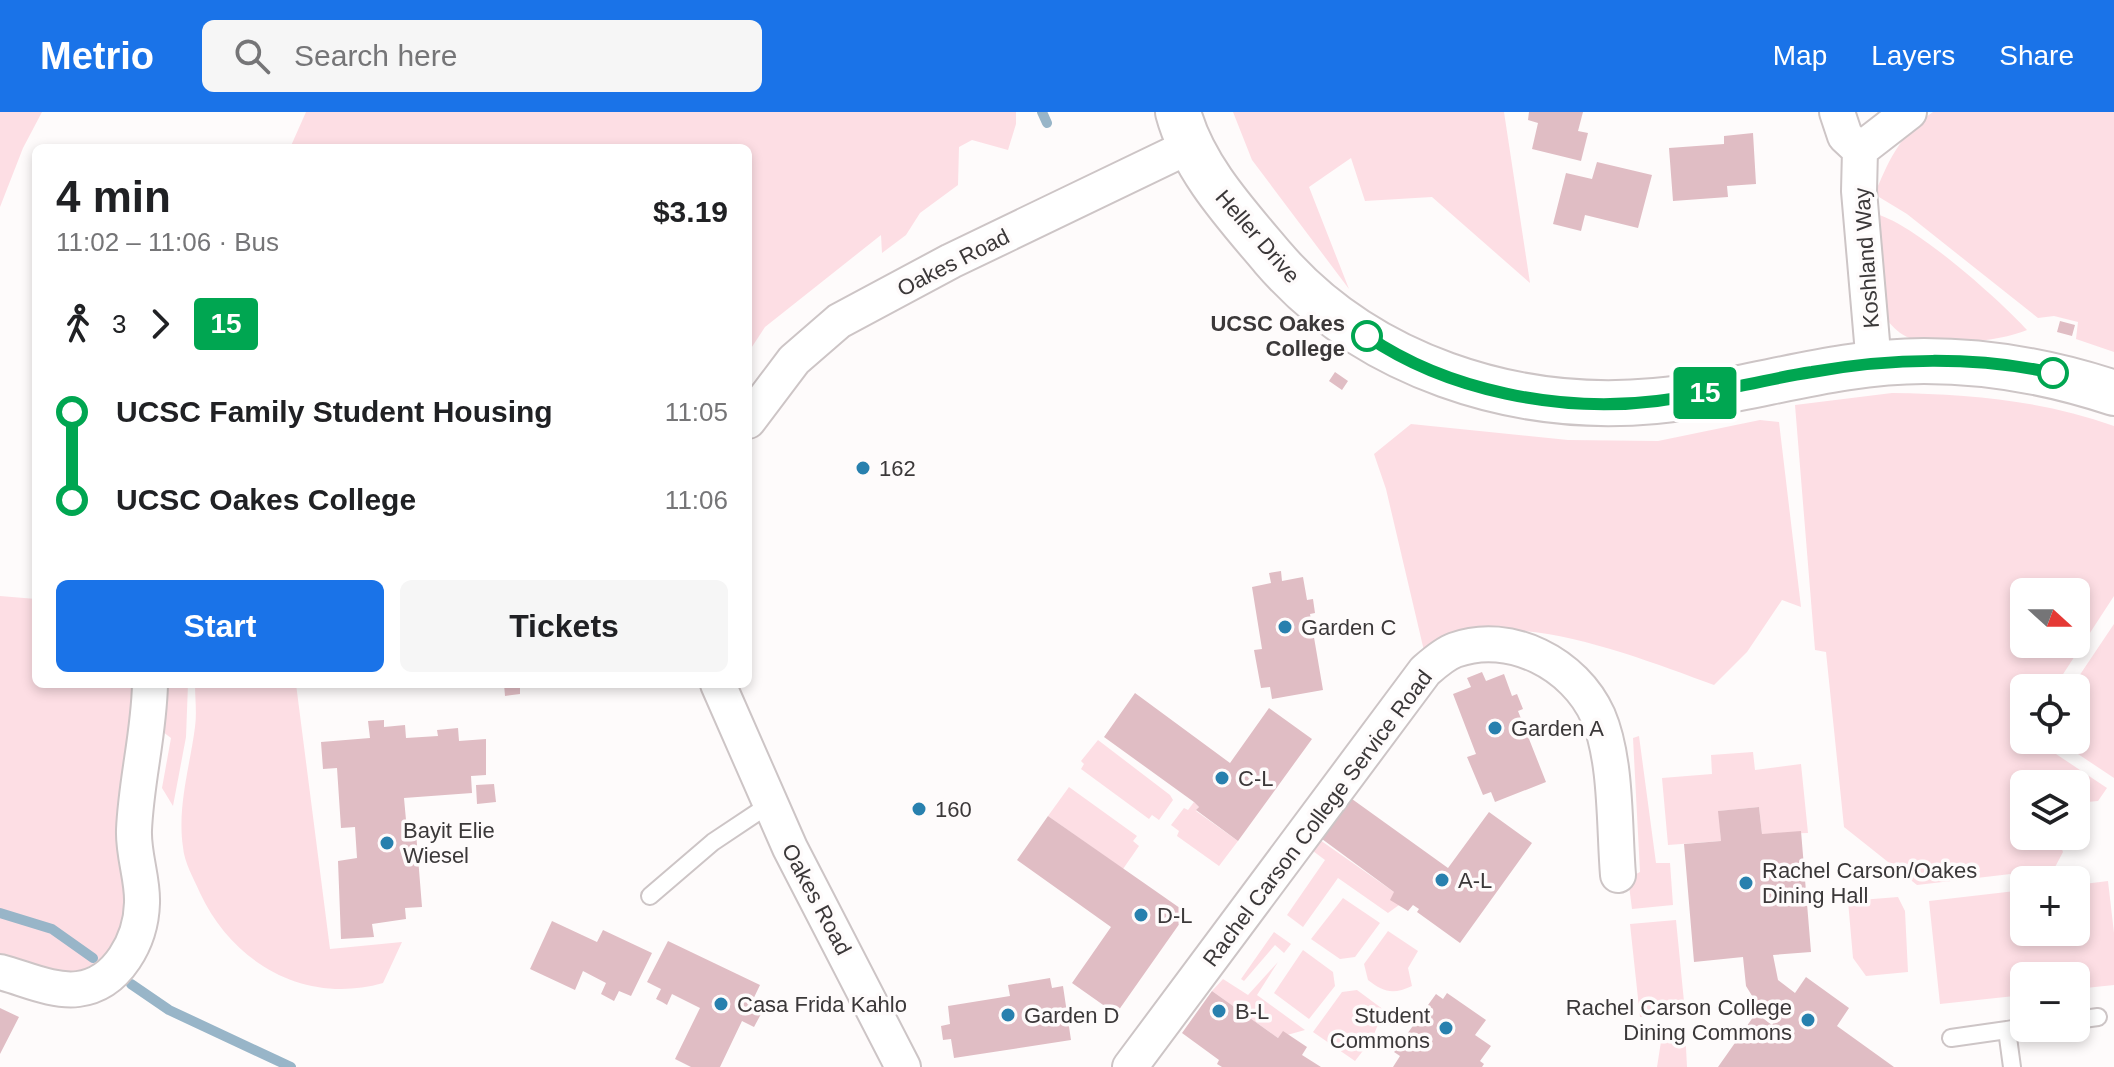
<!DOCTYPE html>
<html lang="en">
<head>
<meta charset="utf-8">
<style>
  :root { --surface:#fff; --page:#f6f6f6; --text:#202124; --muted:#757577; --accent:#1a73e8 }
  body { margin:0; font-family:Arial,sans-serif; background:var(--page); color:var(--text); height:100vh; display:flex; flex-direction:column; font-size:30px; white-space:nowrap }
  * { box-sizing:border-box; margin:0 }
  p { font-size:26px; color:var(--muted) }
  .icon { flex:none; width:44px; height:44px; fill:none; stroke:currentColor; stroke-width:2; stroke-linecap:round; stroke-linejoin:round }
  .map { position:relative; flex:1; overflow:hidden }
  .drawer { position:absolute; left:32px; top:32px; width:720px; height:544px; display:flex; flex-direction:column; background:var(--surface); border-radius:12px; box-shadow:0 4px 12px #0003 }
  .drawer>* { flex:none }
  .badge { padding:0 16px; border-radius:6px; font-size:28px; line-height:52px }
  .needle { width:52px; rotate:111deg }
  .controls { position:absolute; left:2010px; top:466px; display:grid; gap:16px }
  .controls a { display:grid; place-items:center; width:80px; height:80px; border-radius:12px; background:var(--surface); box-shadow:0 4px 12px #0003; font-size:40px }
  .map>.badge { position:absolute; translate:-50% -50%; box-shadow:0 0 0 4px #fff }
  .legs { display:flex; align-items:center; gap:12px; height:88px; padding:0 24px; font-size:26px }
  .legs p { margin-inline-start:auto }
  .overview { display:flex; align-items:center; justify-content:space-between; height:136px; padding:0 24px }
  h1 { font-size:44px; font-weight:700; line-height:60px }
  .button { display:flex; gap:16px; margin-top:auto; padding:16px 24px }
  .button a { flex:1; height:92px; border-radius:12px; background:var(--accent); color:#fff; font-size:32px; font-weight:700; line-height:92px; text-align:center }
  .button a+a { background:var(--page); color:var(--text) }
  ul { padding:0 24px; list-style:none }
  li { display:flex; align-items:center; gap:28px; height:88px; font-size:30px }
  li i { display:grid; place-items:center; width:12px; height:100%; margin:0 10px; background:currentColor }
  li i::after { content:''; width:20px; height:20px; margin:-10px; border:6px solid; border-radius:50%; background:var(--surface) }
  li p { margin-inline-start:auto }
  li:first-child i { background:linear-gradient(#0000 50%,currentColor 0) }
  li:last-child i { background:linear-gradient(currentColor 50%,#0000 0) }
  header { display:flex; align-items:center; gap:48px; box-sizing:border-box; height:112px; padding:0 40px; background:var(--accent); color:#fff }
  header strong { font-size:38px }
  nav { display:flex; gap:44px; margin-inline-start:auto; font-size:28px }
  .search { width:560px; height:72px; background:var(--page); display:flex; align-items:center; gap:20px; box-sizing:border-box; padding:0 28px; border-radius:12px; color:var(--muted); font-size:30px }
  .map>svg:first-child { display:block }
  .green { fill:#fddee4; fill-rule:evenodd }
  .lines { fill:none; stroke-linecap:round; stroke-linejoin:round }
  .stream { stroke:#98b5c8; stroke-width:10 }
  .building { fill:#e0bdc4 }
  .lane-casing { stroke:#cdc5c6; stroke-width:20 }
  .street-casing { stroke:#cdc5c6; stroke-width:38 }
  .secondary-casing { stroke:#cdc5c6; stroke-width:48 }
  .lane { stroke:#fff; stroke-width:16 }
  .street { stroke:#fff; stroke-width:34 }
  .secondary { stroke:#fff; stroke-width:44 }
  .line-1-casing { stroke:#fff; stroke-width:18 }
  .line-1 { stroke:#00a651; stroke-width:12 }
  .stop-1-dot { fill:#fff; stroke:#00a651; stroke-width:4 }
  .poi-dot { fill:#2880ae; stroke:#fefbfb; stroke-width:3 }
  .labels { text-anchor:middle; stroke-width:7; stroke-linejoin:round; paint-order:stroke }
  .street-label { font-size:22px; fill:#3b3839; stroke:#fefbfb }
  .stop-label { font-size:22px; font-weight:bold; fill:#3b3839; stroke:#fefbfb; text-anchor:end }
  .poi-label { font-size:22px; fill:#3b3839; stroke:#fefbfb; text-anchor:start }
</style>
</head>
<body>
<header>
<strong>Metrio</strong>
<div class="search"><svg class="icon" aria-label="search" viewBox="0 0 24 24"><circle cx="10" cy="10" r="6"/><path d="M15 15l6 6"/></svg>Search here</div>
<nav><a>Map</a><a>Layers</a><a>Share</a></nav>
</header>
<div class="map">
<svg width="2114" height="955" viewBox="0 0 2114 955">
  <rect width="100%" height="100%" fill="#fefbfb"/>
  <!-- green -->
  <path class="green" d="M0,0H42L23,36L0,95Z
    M306,0H1016V12L1008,38L972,28L959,35L958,73L920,101L906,123L882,141L881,123L765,215L748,241V36H290Z
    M1233,0H1504L1530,171L1432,85L1365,89L1351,46L1309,75L1349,177L1252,48Z
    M1933,0H2114V240L2076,227L2078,210L2054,204L2038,206L1907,102L1879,85L1876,79C1890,45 1902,21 1933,0Z
    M1875,102C1911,109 2001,189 2027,218C2002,229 1932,237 1907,225C1897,220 1891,213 1884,204Z
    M1892,281C1968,282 2041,288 2114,314V484L2054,576H2024V628H2035L2107,676L2098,689L2076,691V672H2024V724H2057L2063,740L2054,757L1917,773L1844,715L1826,540L1815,538L1795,293ZM2024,480H2076V532H2024Z
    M1760,308L1779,310L1801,495L1782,488L1747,540L1714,573C1651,550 1555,512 1488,519C1468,521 1444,535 1425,543L1386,377L1374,342L1411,312L1568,328L1658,329Z
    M0,484L36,487V572H133C132,614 120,654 118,695C117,732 136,776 124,812C116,839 98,851 74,862L0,848Z
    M2114,512V666L2057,628H2076V576H2071Z
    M162,572H188L186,625L173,694L162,676L171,626L163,620Z
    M195,572H296L330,837L402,830L383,871C306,893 233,852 200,781C194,767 184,750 183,735C177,695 190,654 195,615C197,601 195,586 195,572Z
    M1639,624L1656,751H1670L1673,793L1632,797L1628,766L1640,760L1633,626Z
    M1098,628L1170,683L1173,688L1159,708L1152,703L1149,707L1081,657L1084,652L1081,649Z
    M1753,640L1755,658L1801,652L1808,721L1762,722L1759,695L1719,699L1721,729L1668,733L1662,666L1712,662L1711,643Z
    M1069,675L1137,724L1133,729L1139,734L1123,757L1048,704Z
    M1194,690L1199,695L1196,699L1238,729L1219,754L1177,724L1179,719L1171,713L1184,696L1188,698Z
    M1310,721L1394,780L1399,793L1388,801L1338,766L1303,815L1287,803L1325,748L1309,736Z
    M2108,769L2114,821V873L2076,877V864H2024V883L1940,892L1929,789L2024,778V820H2076V773Z
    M1898,785L1905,799L1908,860L1866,864L1853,846L1848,789Z
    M1343,786L1380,811L1355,845L1340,847L1311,827Z
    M1676,808L1685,900L1640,905L1630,812Z
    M1388,819L1418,839L1408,856L1412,874C1393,883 1383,880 1368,868L1364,852Z
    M1274,820L1291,832L1284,841L1275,833L1244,869L1241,867Z
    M1303,838L1333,860L1335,874L1309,907L1274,881Z
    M1278,850L1257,883L1305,918L1287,923L1283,920L1278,926L1212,879L1223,867L1248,883Z
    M1357,878L1384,898L1372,927L1355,949L1313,920L1342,880Z
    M1685,916L1687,955H1657L1663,917Z"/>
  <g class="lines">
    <!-- stream -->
    <path class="stream" d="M1042,0L1047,11
      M0,801L52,817L93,846
      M131,872L169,898L291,955"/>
  </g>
  <!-- building -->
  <path class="building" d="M1529,0H1583L1578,19L1588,21L1581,49L1532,37L1538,11L1528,8Z
    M1753,21L1756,72L1727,74L1728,85L1673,89L1669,36L1724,32V24Z
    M1597,50L1652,63L1638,116L1585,103L1581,119L1553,112L1566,61L1592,67Z
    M2060,209L2075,213L2072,224L2057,220Z
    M1335,260L1348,269L1342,278L1329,269Z
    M1281,459L1282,469L1303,465L1307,488L1313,487L1315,501L1310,502L1323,578L1272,587L1270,575L1261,576L1254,538L1262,537L1252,475L1271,471L1269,461Z
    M1482,560L1486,569L1504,562L1512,584L1517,582L1523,597L1518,599L1546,670L1495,690L1491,680L1483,683L1467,645L1476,642L1453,582L1471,575L1467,566Z
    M504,572H530V574L520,575V582L505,584Z
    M1135,581L1230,651L1269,596L1312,627L1238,729L1196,698L1199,695L1194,690L1104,625Z
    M384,608V615L405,613L406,626L438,624L437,618L458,616L459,629L486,627V663L471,664L472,681L404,686L406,708H415L422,795L405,796L406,807L372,812L374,825L341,827L338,749L357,746L355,715L341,716L337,656L323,657L321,630L370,626L368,609Z
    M494,672L496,690L477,692L476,673Z
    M1352,687L1448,756L1489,700L1532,731L1460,831L1417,800L1419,797L1413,793L1408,799L1390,788L1394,780L1322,727Z
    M1759,695L1762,722L1801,719L1811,840L1773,843L1778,868L1795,881L1806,865L1849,896L1837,914L1894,955H1718L1756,901L1772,913L1778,904L1754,887L1746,874L1743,845L1694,850L1684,732L1721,729L1718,699Z
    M1048,704L1187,801L1116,902L1072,871L1111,815L1017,748Z
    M552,809L597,830L603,818L652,841L631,884L619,879L614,889L601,882L606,871L583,859L575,878L530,857Z
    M668,829L760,873L749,896L761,902L754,915L742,909L720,955H691L675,947L700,896L672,882L667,893L662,890L656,887L661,877L647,870Z
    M1050,866L1052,876L1063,874L1071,928L954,946L951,927L943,928L941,914L950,912L948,894L1010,884L1008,873Z
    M1212,879L1278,926L1283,919L1307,935L1302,943L1321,955H1222L1217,952L1219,948L1182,921Z
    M1447,881L1486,908L1475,923L1491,934L1480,949L1484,952L1482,955H1393L1400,944L1394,940L1436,882L1443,887Z
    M0,896L19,905L0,942Z"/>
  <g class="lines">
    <!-- lane casing -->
    <g class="lane-casing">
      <path id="lane" d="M650,784L713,730L770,692
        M2076,908L2098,905
        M2007,918L2024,915
        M1951,926L2007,918L2012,955"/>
    </g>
    <!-- street casing -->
    <g class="street-casing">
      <path id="street" d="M1837,0L1845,24L1860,38L1859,79L1874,253
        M1860,38L1909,0
        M748,309L794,248L839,209L951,149L1190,34
        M718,572L790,736L903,955
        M0,860C24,866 52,880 78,877C118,872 141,828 142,791C143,767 133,743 134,718C136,669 149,622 150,572
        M1130,955L1425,559C1433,552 1444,542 1455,538C1510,518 1575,552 1598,604C1617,648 1614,715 1618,763"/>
    </g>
    <!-- secondary casing -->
    <g class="secondary-casing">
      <path id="secondary" d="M1178,0C1193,56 1236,102 1273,146C1366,254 1514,302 1655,289C1745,281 1832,249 1924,249C1991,249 2051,260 2114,281"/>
    </g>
    <!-- lane -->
    <use href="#lane" class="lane"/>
    <!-- street -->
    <use href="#street" class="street"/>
    <!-- secondary -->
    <use href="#secondary" class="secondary"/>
  </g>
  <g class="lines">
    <!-- line-1 casing -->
    <g class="line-1-casing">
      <path id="line-1" d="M1367,224C1447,279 1561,301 1657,289C1709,283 1760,268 1812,260C1890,246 1975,244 2053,261"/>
    </g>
    <!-- line-1 -->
    <use href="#line-1" class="line-1"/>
  </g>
  <!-- markers -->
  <g class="stop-1-dot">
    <circle cx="1367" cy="224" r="14"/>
    <circle cx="2053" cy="261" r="14"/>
  </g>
  <g class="poi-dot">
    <circle cx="863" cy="356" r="8"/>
    <circle cx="1285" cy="515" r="8"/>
    <circle cx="1495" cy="616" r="8"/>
    <circle cx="1222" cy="666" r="8"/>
    <circle cx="919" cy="697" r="8"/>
    <circle cx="387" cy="731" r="8"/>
    <circle cx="1442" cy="768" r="8"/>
    <circle cx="1746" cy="771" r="8"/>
    <circle cx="1141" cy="803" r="8"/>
    <circle cx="721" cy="892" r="8"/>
    <circle cx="1219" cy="899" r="8"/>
    <circle cx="1008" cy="903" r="8"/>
    <circle cx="1808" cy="908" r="8"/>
    <circle cx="1446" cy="916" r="8"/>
  </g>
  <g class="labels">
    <!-- street labels -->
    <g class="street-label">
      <text transform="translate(1258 124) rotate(49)" y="8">Heller Drive</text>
      <text transform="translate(1866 146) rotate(-94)" y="8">Koshland Way</text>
      <text transform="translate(953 150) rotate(-27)" y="8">Oakes Road</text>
      <text transform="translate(1317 706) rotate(-53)" y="8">Rachel Carson College Service Road</text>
      <text transform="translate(817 787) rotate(62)" y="8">Oakes Road</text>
    </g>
    <!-- stop labels -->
    <g class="stop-label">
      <text x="1345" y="219">UCSC Oakes<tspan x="1345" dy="25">College</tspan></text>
    </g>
    <!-- poi labels -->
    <g class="poi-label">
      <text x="879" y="364">162</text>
      <text x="1301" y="523">Garden C</text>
      <text x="1511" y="624">Garden A</text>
      <text x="1238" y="674">C-L</text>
      <text x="935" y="705">160</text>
      <text x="403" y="726">Bayit Elie<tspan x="403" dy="25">Wiesel</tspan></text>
      <text x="1762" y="766">Rachel Carson/Oakes<tspan x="1762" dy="25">Dining Hall</tspan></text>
      <text x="1458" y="776">A-L</text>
      <text x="1157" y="811">D-L</text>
      <text x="737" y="900">Casa Frida Kahlo</text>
      <text x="1792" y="903" text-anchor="end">Rachel Carson College<tspan x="1792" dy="25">Dining Commons</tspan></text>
      <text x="1235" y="907">B-L</text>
      <text x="1024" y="911">Garden D</text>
      <text x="1430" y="911" text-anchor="end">Student<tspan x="1430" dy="25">Commons</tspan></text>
    </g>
  </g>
</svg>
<div class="controls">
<a><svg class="needle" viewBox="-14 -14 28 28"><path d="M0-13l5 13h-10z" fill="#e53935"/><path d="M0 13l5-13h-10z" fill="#757577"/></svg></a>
<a><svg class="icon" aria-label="locate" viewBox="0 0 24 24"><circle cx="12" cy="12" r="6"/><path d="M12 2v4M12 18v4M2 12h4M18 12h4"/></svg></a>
<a><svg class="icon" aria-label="layers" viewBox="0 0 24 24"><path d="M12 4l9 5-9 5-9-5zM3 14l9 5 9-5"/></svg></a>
<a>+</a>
<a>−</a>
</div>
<b class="badge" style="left:1705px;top:281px;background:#00a651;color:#fff">15</b>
<section class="drawer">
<div class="overview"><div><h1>4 min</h1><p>11:02 – 11:06 · Bus</p></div><b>$3.19</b></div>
<div class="legs"><svg class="icon" aria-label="walk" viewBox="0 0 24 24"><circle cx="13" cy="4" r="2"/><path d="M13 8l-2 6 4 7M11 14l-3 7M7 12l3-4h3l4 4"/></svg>3<svg class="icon" aria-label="forward" viewBox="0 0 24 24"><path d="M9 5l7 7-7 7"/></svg><b class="badge" style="background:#00a651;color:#fff">15</b></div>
<ul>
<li><i style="color:#00a651"></i><b>UCSC Family Student Housing</b><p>11:05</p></li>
<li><i style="color:#00a651"></i><b>UCSC Oakes College</b><p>11:06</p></li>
</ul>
<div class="button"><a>Start</a><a>Tickets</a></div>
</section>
</div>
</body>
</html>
